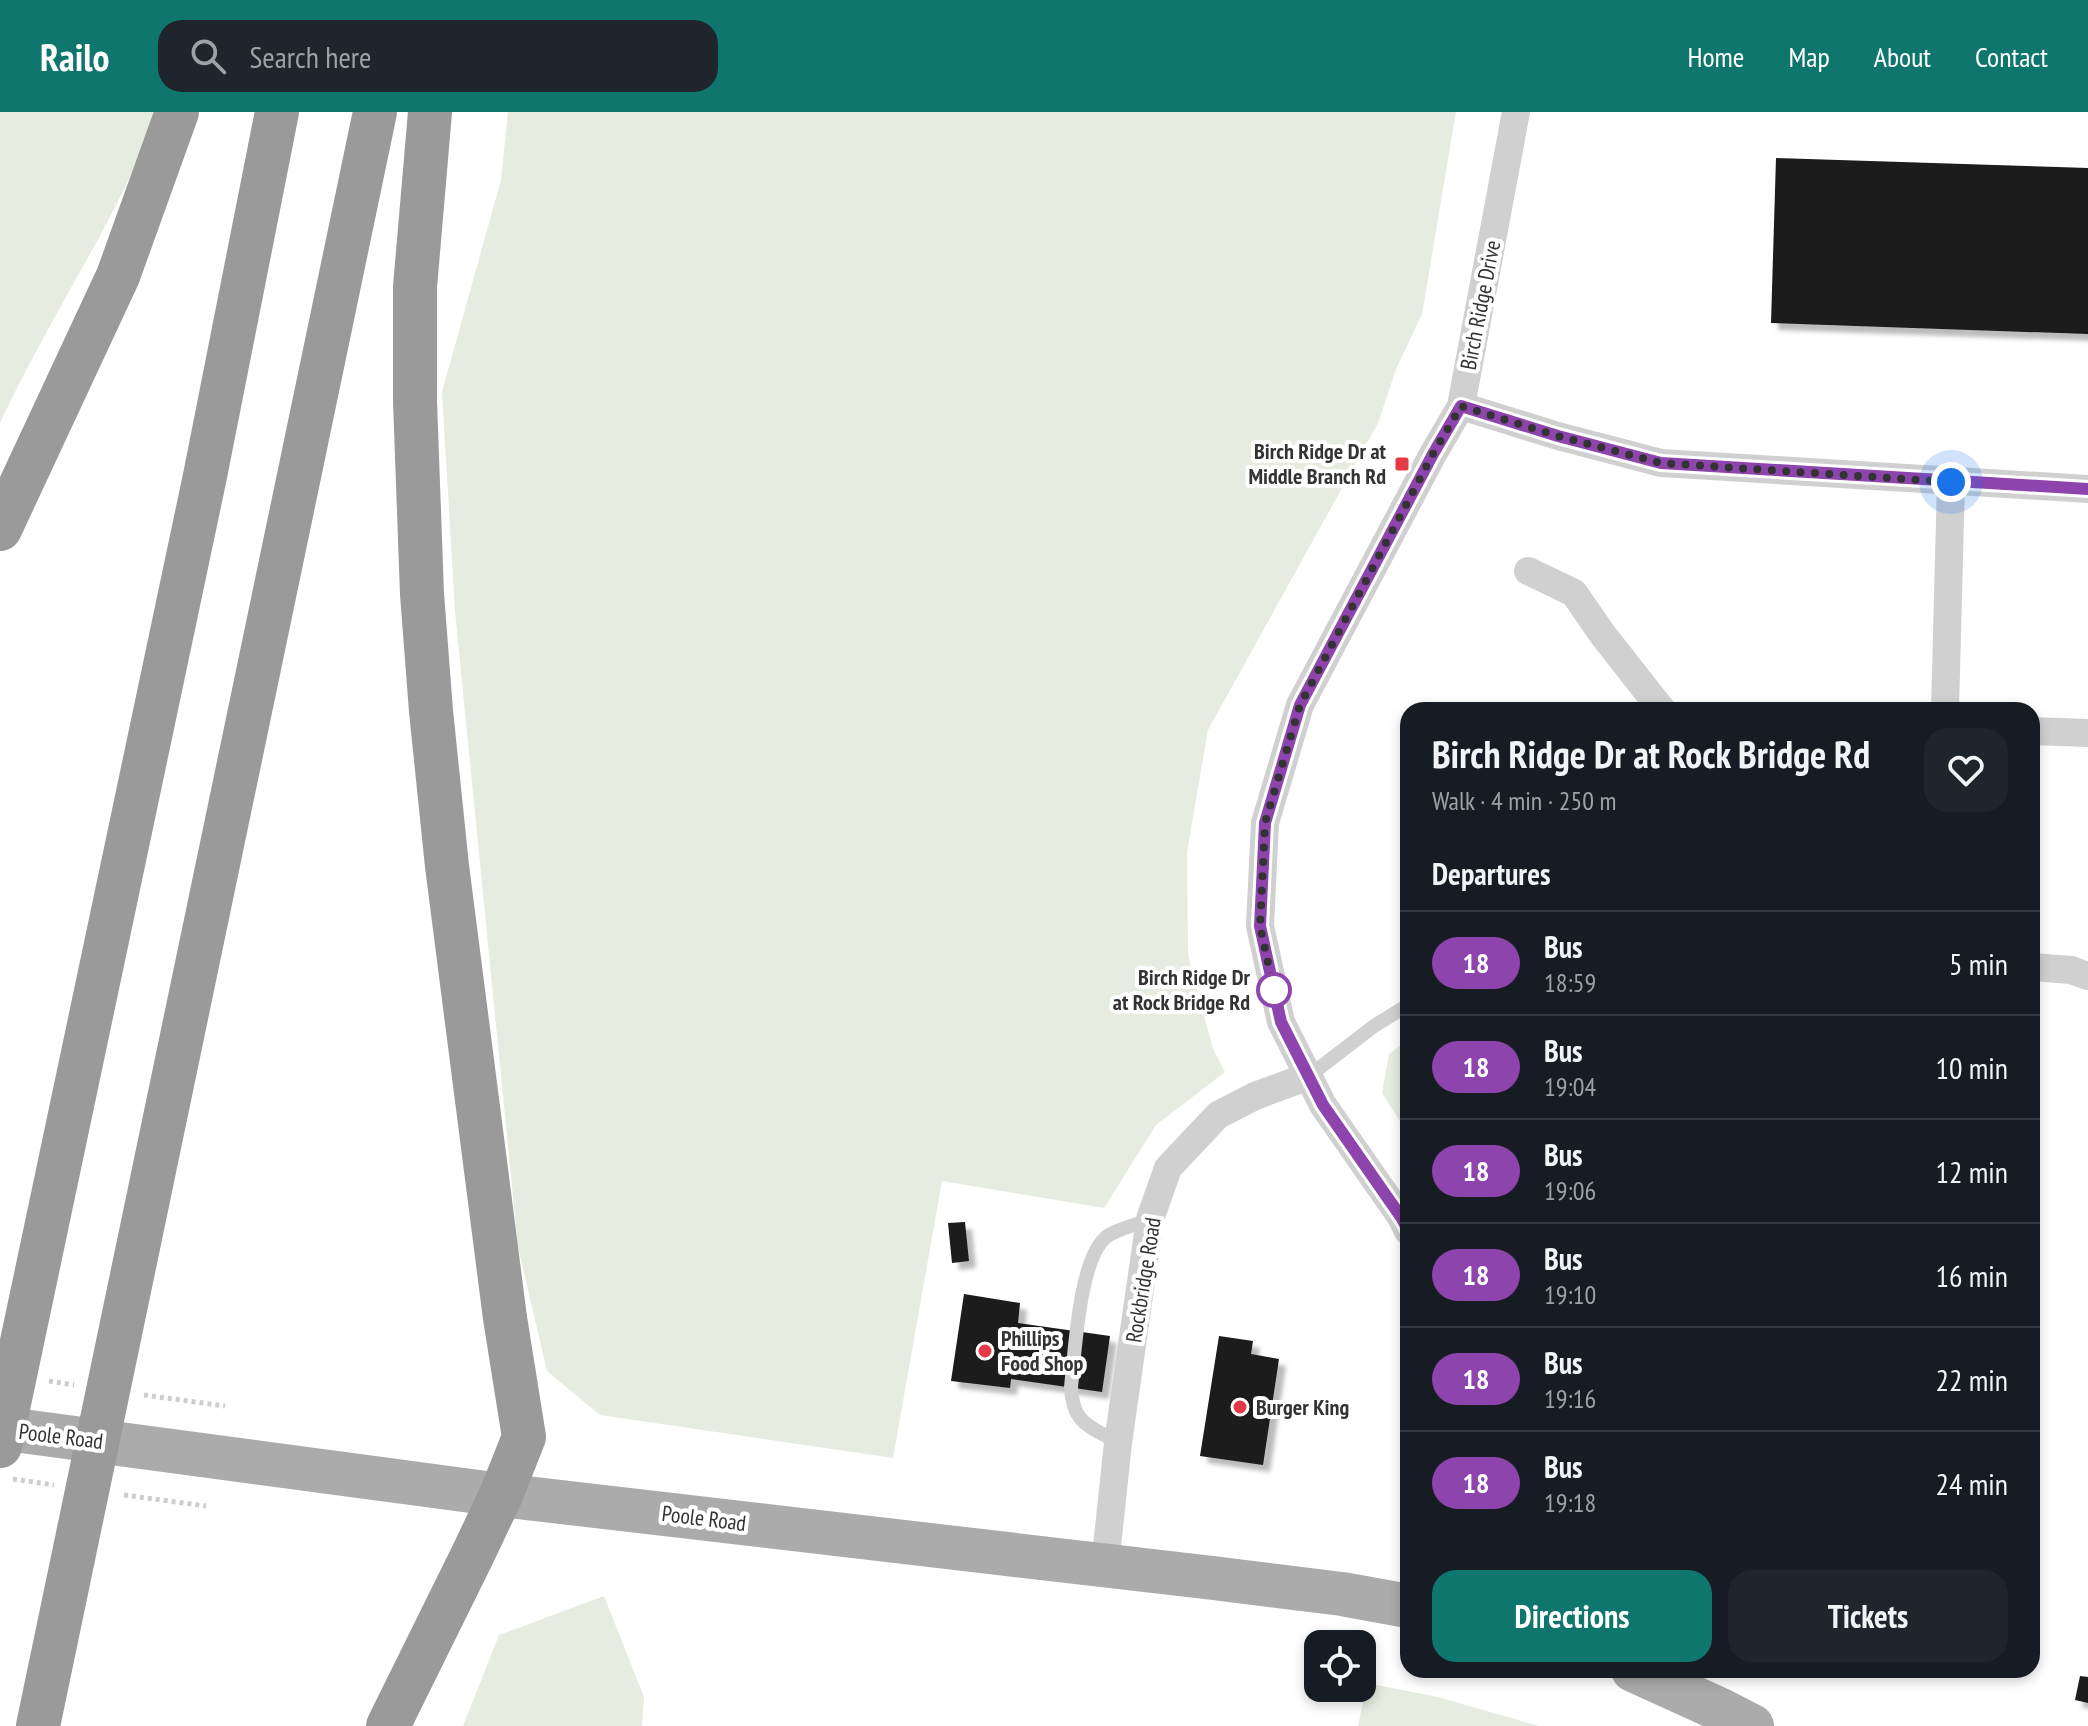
<!DOCTYPE html>
<html lang="en">
<head>
<meta charset="utf-8">
<style>
  :root { --surface:#171b24; --page:#20242c; --text:#f1f3f6; --muted:#9ea1a6; --line:#363941; --accent:#0f766e }
  body { margin:0; font-family:"PT Sans Narrow",sans-serif; background:var(--page); color:var(--text); height:100vh; display:flex; flex-direction:column; font-size:30px; white-space:nowrap }
  * { box-sizing:border-box; margin:0 }
  p { font-size:26px; color:var(--muted) }
  .icon { flex:none; width:44px; height:44px; fill:none; stroke:currentColor; stroke-width:2; stroke-linecap:round; stroke-linejoin:round }
  .map { position:relative; flex:1; overflow:hidden }
  .sheet { position:absolute; left:1400px; top:590px; width:640px; height:976px; display:flex; flex-direction:column; background:var(--surface); border-radius:24px; box-shadow:0 4px 12px #0003 }
  .sheet>* { flex:none }
  .badge { padding:0 16px; border-radius:26px; font-size:28px; line-height:52px }
  .buttons { position:absolute; left:1304px; top:1518px; display:grid; gap:16px }
  .buttons a { display:grid; place-items:center; width:72px; height:72px; border-radius:16px; background:var(--surface); box-shadow:0 4px 12px #0003; font-size:40px }
  .you { position:absolute; width:40px; height:40px; margin:-20px; border:6px solid #fff; border-radius:50%; background:#1a73e8; box-shadow:0 0 0 12px #1a73e833 }
  .map>.badge { position:absolute; translate:-50% -50%; box-shadow:0 0 0 4px #fff }
  h2 { padding:0 32px; font-size:30px; line-height:72px }
  .round { display:grid; place-items:center; flex:none; width:84px; height:84px; border-radius:24px; background:var(--page) }
  .head { display:flex; align-items:center; justify-content:space-between; height:136px; padding:0 32px }
  h1 { font-size:38px; font-weight:700; line-height:60px }
  .primary-button { display:flex; gap:16px; margin-top:auto; padding:16px 32px }
  .primary-button a { flex:1; height:92px; border-radius:24px; background:var(--accent); color:#fff; font-size:32px; font-weight:700; line-height:92px; text-align:center }
  .primary-button a+a { background:var(--page); color:var(--text) }
  ul { padding:0; list-style:none }
  li { display:flex; align-items:center; gap:24px; height:104px; padding:0 32px; border-top:2px solid var(--line) }
  li div { flex:1 }
  li b { display:block; font-size:30px }
  li em { font-style:normal }
  li .badge { min-width:88px; font-weight:700; text-align:center }
  header { display:flex; align-items:center; gap:48px; box-sizing:border-box; height:112px; padding:0 40px; background:var(--accent); color:#fff }
  header strong { font-size:38px }
  nav { display:flex; gap:44px; margin-inline-start:auto; font-size:28px }
  .search { width:560px; height:72px; background:var(--page); display:flex; align-items:center; gap:20px; box-sizing:border-box; padding:0 28px; border-radius:24px; color:var(--muted); font-size:30px }
  .map>svg:first-child { display:block }
  .green { fill:#e6ecdf }
  .building { fill:#1a1a1a; filter:url(#shadow) }
  .lines { fill:none; stroke-linecap:round; stroke-linejoin:round }
  .path { stroke:#cdcdcd; stroke-width:5; stroke-dasharray:4 4; stroke-linecap:butt }
  .service { stroke:#d0d0d0; stroke-width:14 }
  .minor { stroke:#d0d0d0; stroke-width:28 }
  .primary { stroke:#ababab; stroke-width:44 }
  .motorway { stroke:#9a9a9a; stroke-width:44 }
  .line-casing { stroke:#fff; stroke-width:18 }
  .line { stroke:#8e44ad; stroke-width:12 }
  .walk { stroke:#333; stroke-width:8; stroke-dasharray:0 14.4 }
  .poi-dot { fill:#e63946; stroke:#fff; stroke-width:3 }
  .stop-dot { fill:#fff; stroke:#8e44ad; stroke-width:4 }
  .labels { text-anchor:middle; stroke-width:8; stroke-linejoin:round; paint-order:stroke }
  .street-label { font-size:22px; fill:#333; stroke:#fff }
  .poi-label { font-size:22px; font-weight:bold; fill:#333; stroke:#fff; text-anchor:start }
  .stop-label { font-size:22px; font-weight:bold; fill:#333; stroke:#fff; text-anchor:end }
</style>
</head>
<body>
<header>
<strong>Railo</strong>
<div class="search"><svg class="icon" aria-label="search" viewBox="0 0 24 24"><circle cx="10" cy="10" r="6"/><path d="M15 15l6 6"/></svg>Search here</div>
<nav><a>Home</a><a>Map</a><a>About</a><a>Contact</a></nav>
</header>
<div class="map">
<svg width="2088" height="1614" viewBox="0 0 2088 1614">
  <defs>
    <filter id="shadow"><feDropShadow dx="7" dy="7" stdDeviation="2" flood-color="#0004"/></filter>
  </defs>
  <rect width="100%" height="100%" fill="#fff"/>
  <!-- green -->
  <path class="green" d="M0,0H154C136,62 104,117 72,174C47,219 22,264 0,311Z
    M508,0H1456L1422,202L1396,257L1378,311L1208,618L1187,740L1188,843L1213,937L1225,960L1156,1013L1104,1096L942,1069L893,1346L600,1303L547,1259L518,1135L455,499L442,280L501,68Z
    M1408,928V1022L1382,981L1389,942Z
    M604,1484L644,1585L642,1614H463L499,1523Z
    M1367,1571L1438,1585L1539,1614H1358Z"/>
  <!-- building -->
  <path class="building" d="M1776,46L2088,56V222L1771,211Z
    M965,1110L969,1149L952,1151L948,1111Z
    M964,1182L1020,1191L1018,1211L1110,1224L1102,1280L1011,1267L1010,1276L951,1269Z
    M1219,1224L1253,1229L1251,1242L1279,1247L1263,1353L1200,1344Z
    M2080,1564L2088,1565V1591L2075,1588Z"/>
  <g class="lines">
    <!-- path -->
    <path class="path" d="M49,1269L74,1273
      M144,1283L225,1294
      M13,1367L54,1373
      M124,1383L206,1394"/>
    <!-- service -->
    <path class="service" d="M1309,964L1374,914L1408,893
      M1118,1331C1089,1313 1073,1313 1071,1275C1075,1241 1079,1141 1109,1123C1121,1116 1137,1112 1150,1108"/>
    <!-- minor -->
    <path class="minor" d="M1461,294L1558,324L1661,351L2088,377
      M1528,459L1574,481L1603,523L1662,598
      M1945,598L1951,370
      M2032,619L2088,621
      M2032,855L2071,858L2088,864
      M1408,1119L1401,1105L1323,993L1281,910L1260,814L1265,711L1300,593L1433,342L1461,294L1516,0
      M1105,1453L1118,1331L1150,1107L1168,1056L1218,1003L1255,984L1309,964"/>
    <!-- primary -->
    <path class="primary" d="M0,1316L501,1383L1213,1466L1342,1482L1408,1494
      M1633,1558L1721,1598L1752,1614"/>
    <!-- motorway -->
    <path class="motorway" d="M0,417L118,164L177,0
      M0,1334L205,364L277,0
      M38,1614L375,0
      M388,1614L473,1442L501,1383L524,1325L505,1206L447,754L431,599L422,482L415,289V175L430,0"/>
  </g>
  <g class="lines">
    <!-- line casing -->
    <g class="line-casing">
      <path id="line" d="M1408,1118L1401,1105L1323,993L1281,910L1260,814L1265,711L1300,593L1433,342L1461,294L1558,324L1661,351L2088,377"/>
    </g>
    <!-- line -->
    <use href="#line" class="line"/>
    <!-- walk -->
    <path class="walk" d="M1274,878L1260,814L1265,711L1300,593L1433,342L1461,294L1558,324L1661,351L1951,370"/>
  </g>
  <!-- markers -->
  <g class="poi-dot">
    <rect x="1394" y="344" width="16" height="16" rx="4"/>
    <circle cx="985" cy="1239" r="8"/>
    <circle cx="1240" cy="1295" r="8"/>
  </g>
  <circle class="stop-dot" cx="1274" cy="878" r="16"/>
  <g class="labels">
    <!-- street labels -->
    <g class="street-label">
      <text transform="translate(1480 193) rotate(-79)" y="8">Birch Ridge Drive</text>
      <text transform="translate(1143 1168) rotate(-81)" y="8">Rockbridge Road</text>
      <text transform="translate(61 1324) rotate(7)" y="8">Poole Road</text>
      <text transform="translate(704 1406) rotate(7)" y="8">Poole Road</text>
    </g>
    <!-- poi labels -->
    <g class="poi-label">
      <text x="1386" y="347" text-anchor="end">Birch Ridge Dr at<tspan x="1386" dy="25">Middle Branch Rd</tspan></text>
      <text x="1001" y="1234">Phillips<tspan x="1001" dy="25">Food Shop</tspan></text>
      <text x="1256" y="1303">Burger King</text>
    </g>
    <!-- stop labels -->
    <g class="stop-label">
      <text x="1250" y="873">Birch Ridge Dr<tspan x="1250" dy="25">at Rock Bridge Rd</tspan></text>
    </g>
  </g>
</svg>
<div class="buttons">
<a><svg class="icon" aria-label="locate" viewBox="0 0 24 24"><circle cx="12" cy="12" r="6"/><path d="M12 2v4M12 18v4M2 12h4M18 12h4"/></svg></a>
</div>
<div class="you" style="left:1951px;top:370px"></div>
<section class="sheet">
<div class="head"><div><h1>Birch Ridge Dr at Rock Bridge Rd</h1><p>Walk · 4 min · 250 m</p></div><a class="round"><svg class="icon" aria-label="heart" viewBox="0 0 24 24"><path d="M12 20l-8-8c-3-5 5-10 8-4 3-6 11-1 8 4z"/></svg></a></div>
<h2>Departures</h2>
<ul>
<li><span class="badge" style="background:#8e44ad;color:#fff">18</span><div><b>Bus</b><p>18:59</p></div><em>5 min</em></li>
<li><span class="badge" style="background:#8e44ad;color:#fff">18</span><div><b>Bus</b><p>19:04</p></div><em>10 min</em></li>
<li><span class="badge" style="background:#8e44ad;color:#fff">18</span><div><b>Bus</b><p>19:06</p></div><em>12 min</em></li>
<li><span class="badge" style="background:#8e44ad;color:#fff">18</span><div><b>Bus</b><p>19:10</p></div><em>16 min</em></li>
<li><span class="badge" style="background:#8e44ad;color:#fff">18</span><div><b>Bus</b><p>19:16</p></div><em>22 min</em></li>
<li><span class="badge" style="background:#8e44ad;color:#fff">18</span><div><b>Bus</b><p>19:18</p></div><em>24 min</em></li>
</ul>
<div class="primary-button"><a>Directions</a><a>Tickets</a></div>
</section>
</div>
</body>
</html>
